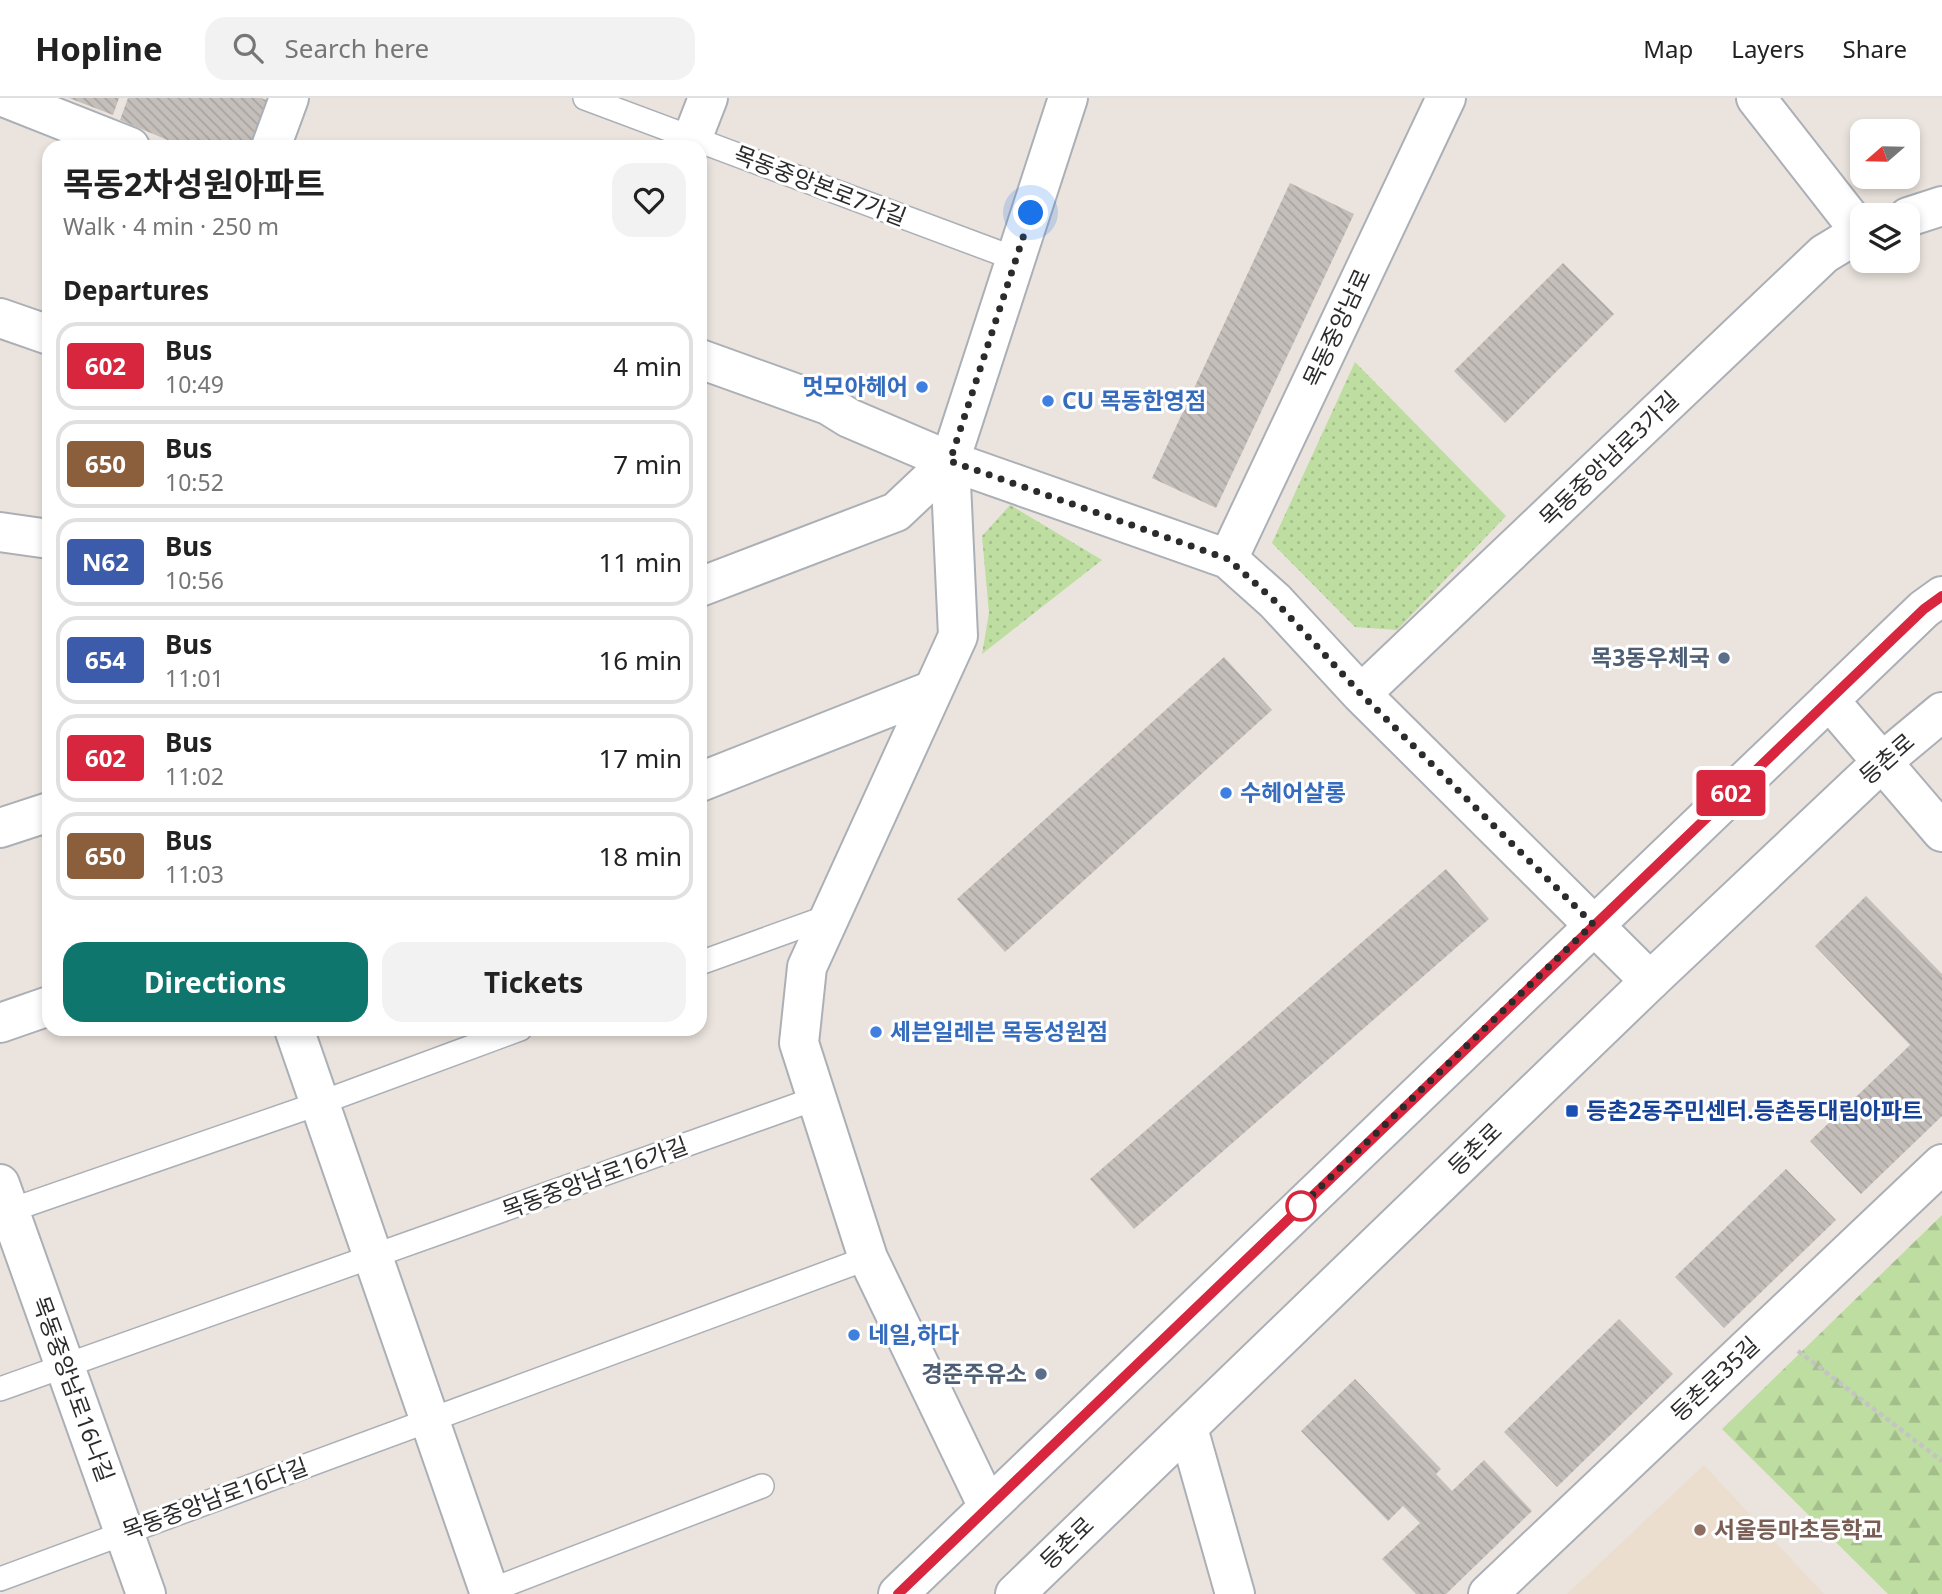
<!DOCTYPE html>
<html lang="en">
<head>
<meta charset="utf-8">
<style>
  :root { --surface:#fff; --page:#f2f2f2; --text:#222; --muted:#767676; --line:#e0e0e0; --accent:#0f766e }
  body { margin:0; font-family:"Noto Sans","Noto Sans KR",sans-serif; background:var(--page); color:var(--text); height:100vh; display:flex; flex-direction:column; font-size:26px; white-space:nowrap }
  * { box-sizing:border-box; margin:0 }
  p { font-size:23px; color:var(--muted) }
  .icon { flex:none; width:38px; height:38px; fill:none; stroke:currentColor; stroke-width:2; stroke-linecap:round; stroke-linejoin:round }
  .map { position:relative; flex:1; overflow:hidden }
  .details { position:absolute; left:42px; top:42px; width:665px; height:896px; display:flex; flex-direction:column; background:var(--surface); border-radius:21px; box-shadow:0 4px 10px #0003 }
  .details>* { flex:none }
  .badge { padding:0 14px; border-radius:5px; font-size:24px; line-height:46px }
  .needle { width:46px; rotate:250deg }
  .buttons { position:absolute; left:1850px; top:21px; display:grid; gap:14px }
  .buttons a { display:grid; place-items:center; width:70px; height:70px; border-radius:14px; background:var(--surface); box-shadow:0 4px 10px #0003; font-size:35px }
  .you { position:absolute; width:35px; height:35px; margin:-18px; border:5px solid #fff; border-radius:50%; background:#1a73e8; box-shadow:0 0 0 10px #1a73e833 }
  .map>.badge { position:absolute; translate:-50% -50%; box-shadow:0 0 0 4px #fff }
  h2 { padding:0 21px; font-size:26px; line-height:63px }
  .round { display:grid; place-items:center; flex:none; width:74px; height:74px; border-radius:21px; background:var(--page) }
  .head { display:flex; align-items:center; justify-content:space-between; height:119px; padding:0 21px }
  h1 { font-size:33px; font-weight:700; line-height:52px }
  .primary-button { display:flex; gap:14px; margin-top:auto; padding:14px 21px }
  .primary-button a { flex:1; height:80px; border-radius:21px; background:var(--accent); color:#fff; font-size:28px; font-weight:700; line-height:80px; text-align:center }
  .primary-button a+a { background:var(--page); color:var(--text) }
  ul { padding:0; list-style:none }
  li { display:flex; align-items:center; gap:21px; height:88px; margin:0 14px 10px; padding:0 7px; border:4px solid var(--line); border-radius:21px }
  li div { flex:1 }
  li b { display:block; font-size:26px }
  li em { font-style:normal }
  li .badge { min-width:77px; font-weight:700; text-align:center }
  header { display:flex; align-items:center; gap:42px; box-sizing:border-box; height:98px; padding:0 35px; background:var(--surface); border-bottom:2px solid var(--line) }
  header strong { font-size:33px }
  nav { display:flex; gap:38px; margin-inline-start:auto; font-size:24px }
  .search { width:490px; height:63px; background:var(--page); display:flex; align-items:center; gap:18px; box-sizing:border-box; padding:0 24px; border-radius:21px; color:var(--muted); font-size:26px }
  .map>svg:first-child { display:block }
  .education { fill:#ebdecf }
  .forest { fill:url(#forest-firs) }
  .park { fill:url(#park-dots) }
  .building { fill:url(#building-back-hatch) }
  .lines { fill:none; stroke-linecap:round; stroke-linejoin:round }
  .service-casing { stroke:#abafb6; stroke-width:26 }
  .minor-casing { stroke:#abafb6; stroke-width:42 }
  .secondary-casing { stroke:#abafb6; stroke-width:42 }
  .path { stroke:#c4c4c4; stroke-width:4.5; stroke-dasharray:5 3.5; stroke-linecap:butt }
  .service { stroke:#fff; stroke-width:23 }
  .minor { stroke:#fff; stroke-width:38 }
  .secondary { stroke:#fff; stroke-width:38 }
  .line-casing { stroke:#fff; stroke-width:16 }
  .line { stroke:#d7263d; stroke-width:10 }
  .walk { stroke:#2b2b2b; stroke-width:7; stroke-dasharray:0 12.6 }
  .shop-dot { fill:#3f7fe0; stroke:#fff; stroke-width:2.5 }
  .service-dot { fill:#5c6f8a; stroke:#fff; stroke-width:2.5 }
  .transit-dot { fill:#1a4fb4; stroke:#fff; stroke-width:2.5 }
  .stop-dot { fill:#fff; stroke:#d7263d; stroke-width:3.5 }
  .education-dot { fill:#8d6e63; stroke:#fff; stroke-width:2.5 }
  .labels { text-anchor:middle; stroke-width:6; stroke-linejoin:round; paint-order:stroke }
  .street-label { font-size:23px; fill:#2b2b2b; stroke:#fff }
  .shop-label { font-size:23px; font-weight:bold; fill:#366cbe; stroke:#fff; text-anchor:start }
  .service-label { font-size:23px; font-weight:bold; fill:#4e5e75; stroke:#fff; text-anchor:end }
  .transit-label { font-size:23px; font-weight:bold; fill:#164399; stroke:#fff; text-anchor:start }
  .education-label { font-size:23px; font-weight:bold; fill:#785e54; stroke:#fff; text-anchor:start }
</style>
</head>
<body>
<header>
<strong>Hopline</strong>
<div class="search"><svg class="icon" aria-label="search" viewBox="0 0 24 24"><circle cx="10" cy="10" r="6"/><path d="M15 15l6 6"/></svg>Search here</div>
<nav><a>Map</a><a>Layers</a><a>Share</a></nav>
</header>
<div class="map">
<svg width="1942" height="1496" viewBox="0 0 1942 1496">
  <defs>
    <pattern id="forest-firs" width="22" height="20" patternUnits="userSpaceOnUse" patternTransform="scale(1.75)"><rect width="22" height="20" fill="#bedda0"/><path d="M5 1l3.5 6h-7zM16 11l3.5 6h-7z" fill="#a3be8a"/></pattern>
    <pattern id="park-dots" width="8" height="8" patternUnits="userSpaceOnUse" patternTransform="scale(1.75)"><rect width="8" height="8" fill="#bedda0"/><path d="M2 2h.1M6 6h.1" fill="none" stroke="#a3be8a" stroke-width="1.8" stroke-linecap="round"/></pattern>
    <pattern id="building-back-hatch" width="6" height="6" patternUnits="userSpaceOnUse" patternTransform="scale(1.75)"><rect width="6" height="6" fill="#c4bfba"/><path d="M-1 5l2 2M0 0l6 6M5-1l2 2" fill="none" stroke="#a9a4a0"/></pattern>
  </defs>
  <rect width="100%" height="100%" fill="#ebe4de"/>
  <!-- education -->
  <path class="education" d="M1704,1367L1824,1496H1567Z"/>
  <!-- forest -->
  <path class="forest" d="M1942,1117V1496H1888L1722,1331Z"/>
  <!-- park -->
  <path class="park" d="M1355,264L1506,418L1397,532L1355,529L1272,445Z
    M1010,407L1102,462L982,556L989,515L982,438Z"/>
  <!-- building -->
  <path class="building" d="M69,0H119L113,17Z
    M128,0H261L278,6L262,49H184L120,22Z
    M1290,85L1354,116L1216,410L1152,380Z
    M1563,165L1614,216L1505,325L1454,273Z
    M1224,559L1272,612L1005,854L957,801Z
    M1446,771L1489,821L1134,1131L1090,1081Z
    M1866,798L1942,876V1018L1861,1096L1810,1043L1910,947L1815,848Z
    M1786,1071L1836,1122L1724,1230L1675,1179Z
    M1619,1221L1673,1276L1557,1389L1504,1334Z
    M1355,1281L1441,1371L1436,1376L1452,1393L1484,1362L1532,1413L1446,1496H1416L1382,1461L1420,1425L1403,1408L1388,1423L1301,1333Z"/>
  <g class="lines">
    <!-- service casing -->
    <g class="service-casing">
      <path id="service" d="M585,0L1016,161
        M700,865L830,818
        M0,1116L320,1005L520,931
        M0,1291L817,1000
        M0,1481L868,1160
        M489,1493L762,1388"/>
    </g>
    <!-- minor casing -->
    <g class="minor-casing">
      <path id="minor" d="M6,0L130,49
        M1756,0L1849,119L1862,131
        M271,49L289,0
        M689,49L708,0
        M1908,119L1942,108
        M0,220L49,237
        M700,261L828,307L849,320L950,363L1228,461L1275,503L1361,596L1650,883
        M0,434L49,441
        M1228,461L1446,0
        M700,489L896,414L950,363
        M1361,596L1824,156L1862,133
        M1829,602L1942,734
        M700,684L933,592
        M0,730L49,714
        M0,925L49,908
        M294,931L490,1496
        M0,1086L146,1496
        M1188,1330L1235,1496
        M988,1409L868,1160L799,945L807,869L958,538L950,363L1068,0
        M1488,1496L1942,1066"/>
    </g>
    <!-- secondary casing -->
    <g class="secondary-casing">
      <path id="secondary" d="M898,1496L1924,511L1942,498
        M1015,1496L1650,883L1882,664L1942,614"/>
    </g>
    <!-- path -->
    <path class="path" d="M1798,1253L1942,1363"/>
    <!-- service -->
    <use href="#service" class="service"/>
    <!-- minor -->
    <use href="#minor" class="minor"/>
    <!-- secondary -->
    <use href="#secondary" class="secondary"/>
  </g>
  <g class="lines">
    <!-- line casing -->
    <g class="line-casing">
      <path id="line" d="M898,1496L1924,511L1942,498"/>
    </g>
    <!-- line -->
    <use href="#line" class="line"/>
    <!-- walk -->
    <path class="walk" d="M1031,115L950,363L1228,461L1275,503L1361,596L1593,826L1301,1108"/>
  </g>
  <!-- markers -->
  <g class="shop-dot">
    <circle cx="922" cy="289" r="7"/>
    <circle cx="1048" cy="303" r="7"/>
    <circle cx="1226" cy="695" r="7"/>
    <circle cx="876" cy="934" r="7"/>
    <circle cx="854" cy="1237" r="7"/>
  </g>
  <g class="service-dot">
    <circle cx="1724" cy="560" r="7"/>
    <circle cx="1041" cy="1276" r="7"/>
  </g>
  <rect class="transit-dot" x="1565" y="1006" width="14" height="14" rx="3.5"/>
  <circle class="stop-dot" cx="1301" cy="1108" r="14"/>
  <circle class="education-dot" cx="1700" cy="1432" r="7"/>
  <g class="labels">
    <!-- street labels -->
    <g class="street-label">
      <text transform="translate(820 88) rotate(21)" y="8">목동중앙본로7가길</text>
      <text transform="translate(1337 230) rotate(-65)" y="8">목동중앙남로</text>
      <text transform="translate(1609 361) rotate(-44)" y="8">목동중앙남로3가길</text>
      <text transform="translate(1887 661) rotate(-41)" y="8">등촌로</text>
      <text transform="translate(1475 1051) rotate(-44)" y="8">등촌로</text>
      <text transform="translate(595 1080) rotate(-20)" y="8">목동중앙남로16가길</text>
      <text transform="translate(1715 1281) rotate(-43)" y="8">등촌로35길</text>
      <text transform="translate(73 1291) rotate(70)" y="8">목동중앙남로16나길</text>
      <text transform="translate(215 1401) rotate(-20)" y="8">목동중앙남로16다길</text>
      <text transform="translate(1067 1445) rotate(-44)" y="8">등촌로</text>
    </g>
    <!-- shop labels -->
    <g class="shop-label">
      <text x="908" y="297" text-anchor="end">멋모아헤어</text>
      <text x="1062" y="311">CU 목동한영점</text>
      <text x="1240" y="703">수헤어살롱</text>
      <text x="890" y="942">세븐일레븐 목동성원점</text>
      <text x="868" y="1245">네일,하다</text>
    </g>
    <!-- service labels -->
    <g class="service-label">
      <text x="1710" y="568">목3동우체국</text>
      <text x="1027" y="1284">경준주유소</text>
    </g>
    <!-- transit labels -->
    <g class="transit-label">
      <text x="1586" y="1021">등촌2동주민센터.등촌동대림아파트</text>
    </g>
    <!-- education labels -->
    <g class="education-label">
      <text x="1714" y="1440">서울등마초등학교</text>
    </g>
  </g>
</svg>
<div class="buttons">
<a><svg class="needle" viewBox="-14 -14 28 28"><path d="M0-13l5 13h-10z" fill="#e53935"/><path d="M0 13l5-13h-10z" fill="#767676"/></svg></a>
<a><svg class="icon" aria-label="layers" viewBox="0 0 24 24"><path d="M12 4l9 5-9 5-9-5zM3 14l9 5 9-5"/></svg></a>
</div>
<div class="you" style="left:1031px;top:115px"></div>
<b class="badge" style="left:1731px;top:695px;background:#d7263d;color:#fff">602</b>
<section class="details">
<div class="head"><div><h1>목동2차성원아파트</h1><p>Walk · 4 min · 250 m</p></div><a class="round"><svg class="icon" aria-label="heart" viewBox="0 0 24 24"><path d="M12 20l-8-8c-3-5 5-10 8-4 3-6 11-1 8 4z"/></svg></a></div>
<h2>Departures</h2>
<ul>
<li><span class="badge" style="background:#d7263d;color:#fff">602</span><div><b>Bus</b><p>10:49</p></div><em>4 min</em></li>
<li><span class="badge" style="background:#8b5e3c;color:#fff">650</span><div><b>Bus</b><p>10:52</p></div><em>7 min</em></li>
<li><span class="badge" style="background:#3d5bab;color:#fff">N62</span><div><b>Bus</b><p>10:56</p></div><em>11 min</em></li>
<li><span class="badge" style="background:#3d5bab;color:#fff">654</span><div><b>Bus</b><p>11:01</p></div><em>16 min</em></li>
<li><span class="badge" style="background:#d7263d;color:#fff">602</span><div><b>Bus</b><p>11:02</p></div><em>17 min</em></li>
<li><span class="badge" style="background:#8b5e3c;color:#fff">650</span><div><b>Bus</b><p>11:03</p></div><em>18 min</em></li>
</ul>
<div class="primary-button"><a>Directions</a><a>Tickets</a></div>
</section>
</div>
</body>
</html>
